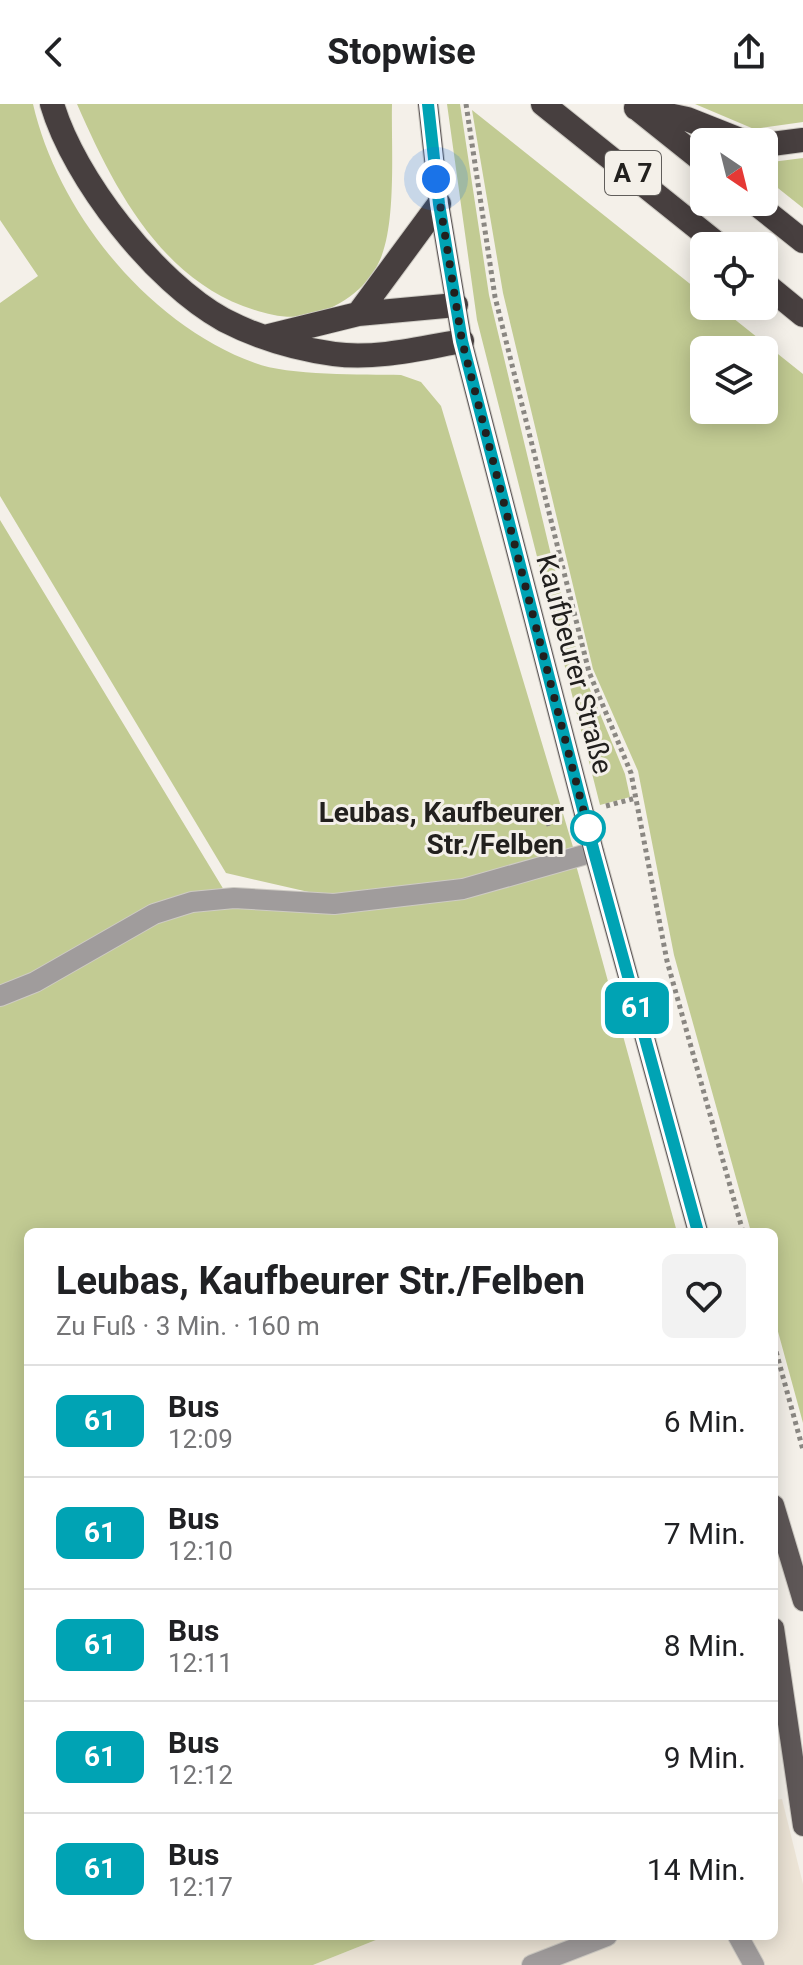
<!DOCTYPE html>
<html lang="de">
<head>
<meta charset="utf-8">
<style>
  :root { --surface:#fff; --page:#f2f2f2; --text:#202124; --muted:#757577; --line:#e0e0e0 }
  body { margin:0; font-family:Roboto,sans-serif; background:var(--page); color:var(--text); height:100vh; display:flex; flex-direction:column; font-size:30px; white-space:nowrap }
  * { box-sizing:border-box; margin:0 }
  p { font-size:26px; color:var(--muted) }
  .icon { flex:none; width:44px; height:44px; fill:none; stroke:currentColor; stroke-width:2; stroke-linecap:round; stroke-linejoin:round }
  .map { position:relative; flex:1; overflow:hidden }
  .side { position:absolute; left:24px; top:1124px; width:754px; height:712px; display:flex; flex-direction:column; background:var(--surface); border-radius:12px; box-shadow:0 4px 20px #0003 }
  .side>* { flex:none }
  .badge { padding:0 16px; border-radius:12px; font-size:28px; line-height:52px }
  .needle { width:52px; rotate:145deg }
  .buttons { position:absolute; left:690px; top:24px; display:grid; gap:16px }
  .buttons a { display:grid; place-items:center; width:88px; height:88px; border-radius:12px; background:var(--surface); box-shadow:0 4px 20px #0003; font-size:40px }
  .you { position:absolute; width:40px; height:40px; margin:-20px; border:6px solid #fff; border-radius:50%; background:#1a73e8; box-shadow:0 0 0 12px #1a73e833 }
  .map>.badge { position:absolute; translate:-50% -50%; box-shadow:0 0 0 4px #fff }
  .round { display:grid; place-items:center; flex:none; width:84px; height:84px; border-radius:12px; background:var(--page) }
  .headline { display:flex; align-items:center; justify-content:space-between; height:136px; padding:0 32px }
  h1 { font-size:38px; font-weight:700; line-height:60px }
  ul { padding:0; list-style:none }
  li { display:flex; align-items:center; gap:24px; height:112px; padding:0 32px; border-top:2px solid var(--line) }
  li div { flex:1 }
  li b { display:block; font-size:30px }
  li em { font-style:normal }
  li .badge { min-width:88px; font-weight:700; text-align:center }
  header { display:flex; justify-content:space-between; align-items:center; height:104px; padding:0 32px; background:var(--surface); font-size:36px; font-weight:700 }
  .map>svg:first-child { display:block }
  .built { fill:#ece4d6 }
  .green { fill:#c2cb93; fill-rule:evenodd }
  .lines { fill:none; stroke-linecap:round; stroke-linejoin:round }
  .minor-casing { stroke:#cecbc4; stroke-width:22 }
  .major-casing { stroke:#cecbc4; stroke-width:22 }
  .highway-casing { stroke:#cecbc4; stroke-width:26 }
  .path { stroke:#8a8782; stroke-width:5; stroke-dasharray:4 4; stroke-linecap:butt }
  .minor { stroke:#a09c9c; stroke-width:20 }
  .major { stroke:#5e5757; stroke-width:20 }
  .highway { stroke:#473f3f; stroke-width:24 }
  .line-casing { stroke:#fff; stroke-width:18 }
  .line { stroke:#00a3b4; stroke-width:12 }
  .walk { stroke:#22201e; stroke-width:8; stroke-dasharray:0 14.4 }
  .stop-dot { fill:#fff; stroke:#00a3b4; stroke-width:4 }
  .labels { text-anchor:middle; stroke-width:6; stroke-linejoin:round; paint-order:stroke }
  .shield { fill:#f4f0e9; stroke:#615e5b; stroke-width:2 }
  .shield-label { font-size:26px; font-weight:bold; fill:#22201e }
  .street-label { font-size:28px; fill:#22201e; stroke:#f4f0e9 }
  .stop-label { font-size:28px; font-weight:bold; fill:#22201e; stroke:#f4f0e9; text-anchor:end }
</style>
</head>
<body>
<header><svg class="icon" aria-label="back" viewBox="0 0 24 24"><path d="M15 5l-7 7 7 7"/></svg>Stopwise<svg class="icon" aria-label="share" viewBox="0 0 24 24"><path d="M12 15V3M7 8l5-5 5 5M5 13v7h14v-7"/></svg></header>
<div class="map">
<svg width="803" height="1861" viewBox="0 0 803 1861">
  <rect width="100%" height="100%" fill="#f4f0e9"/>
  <!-- built -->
  <path class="built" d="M782,1695L803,1780V1861H313L386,1832H774V1696Z"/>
  <!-- green -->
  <path class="green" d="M0,0H33C58,109 149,221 255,259C288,272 363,270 401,271L421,278L441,302L573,743L463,779L335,794L226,769L0,392V199L38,172L0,116Z
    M77,0H392C391,42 397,121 379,158C366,186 337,205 309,211C286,216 265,210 243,202C157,169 112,80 77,0Z
    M447,0H460L489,191L551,451L582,566L625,670L630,693L600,701L477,216Z
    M695,0H803V18L754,25Z
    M472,6L704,191V202H718L803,270V1319L774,1213V1128H751L674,851L638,667L593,565L503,189ZM704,246H764V306H704Z
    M803,54V104L764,73V59Z
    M0,416L227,791L332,805L576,761L677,1128H28V1832H386L313,1861H0Z"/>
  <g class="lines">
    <!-- minor casing -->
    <g class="minor-casing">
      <path id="minor" d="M0,892L35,878L154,810L192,798L234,794L334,800L463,785L594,748
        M738,1832L754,1861
        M532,1861L607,1832"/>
    </g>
    <!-- major casing -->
    <g class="major-casing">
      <path id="major" d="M428,0L439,100L462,237L594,748L698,1128
        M774,1401L803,1497
        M774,1524L803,1722"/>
    </g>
    <!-- highway casing -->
    <g class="highway-casing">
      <path id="highway" d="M52,0C74,75 155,178 224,216C257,233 297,245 334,250C375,256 422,244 462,237
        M543,0L720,142
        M636,4L687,15L745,38
        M639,6L704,58
        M764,41L803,36
        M754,98L803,137
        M764,179L803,211
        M358,210L439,100
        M269,232L358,210L456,201"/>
    </g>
    <!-- path -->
    <path class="path" d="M466,0L495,193L589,568L631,669L667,857L743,1128
      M606,702L636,694
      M546,720L562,716
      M774,1240L803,1346"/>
    <!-- minor -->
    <use href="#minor" class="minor"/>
    <!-- major -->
    <use href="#major" class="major"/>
    <!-- highway -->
    <use href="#highway" class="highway"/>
  </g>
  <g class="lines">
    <!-- line casing -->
    <g class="line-casing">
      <path id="line" d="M428,0L439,100L462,237L594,748L698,1128"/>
    </g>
    <!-- line -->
    <use href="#line" class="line"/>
    <!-- walk -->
    <path class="walk" d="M436,75L462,237L588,724"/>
  </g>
  <!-- markers -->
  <circle class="stop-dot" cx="588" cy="724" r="16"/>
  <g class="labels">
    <!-- shield labels -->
    <rect class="shield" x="605" y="47" width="56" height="44" rx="6"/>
    <g class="shield-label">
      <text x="633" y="78">A 7</text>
    </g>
    <!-- street labels -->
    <g class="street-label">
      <text transform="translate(575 560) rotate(75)" y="10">Kaufbeurer Straße</text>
    </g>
    <!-- stop labels -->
    <g class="stop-label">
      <text x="564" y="718">Leubas, Kaufbeurer<tspan x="564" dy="32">Str./Felben</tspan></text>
    </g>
  </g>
</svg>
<div class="buttons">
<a><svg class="needle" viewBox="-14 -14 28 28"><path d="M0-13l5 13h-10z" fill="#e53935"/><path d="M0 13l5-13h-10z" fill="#757577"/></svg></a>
<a><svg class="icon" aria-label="locate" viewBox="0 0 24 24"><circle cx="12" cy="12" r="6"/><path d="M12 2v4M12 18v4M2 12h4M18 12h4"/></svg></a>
<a><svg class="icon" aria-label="layers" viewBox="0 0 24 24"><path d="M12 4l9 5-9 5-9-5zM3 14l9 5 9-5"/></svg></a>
</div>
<div class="you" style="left:436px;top:75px"></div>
<b class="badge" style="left:637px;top:904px;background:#00a3b4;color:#fff">61</b>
<section class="side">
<div class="headline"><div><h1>Leubas, Kaufbeurer Str./Felben</h1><p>Zu Fuß · 3 Min. · 160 m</p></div><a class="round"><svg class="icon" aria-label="heart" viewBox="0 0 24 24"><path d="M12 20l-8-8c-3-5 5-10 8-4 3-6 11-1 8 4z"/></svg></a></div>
<ul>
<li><span class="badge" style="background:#00a3b4;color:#fff">61</span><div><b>Bus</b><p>12:09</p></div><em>6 Min.</em></li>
<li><span class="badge" style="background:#00a3b4;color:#fff">61</span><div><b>Bus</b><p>12:10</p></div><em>7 Min.</em></li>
<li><span class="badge" style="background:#00a3b4;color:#fff">61</span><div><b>Bus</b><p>12:11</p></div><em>8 Min.</em></li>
<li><span class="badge" style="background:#00a3b4;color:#fff">61</span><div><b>Bus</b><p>12:12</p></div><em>9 Min.</em></li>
<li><span class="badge" style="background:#00a3b4;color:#fff">61</span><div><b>Bus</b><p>12:17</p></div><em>14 Min.</em></li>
</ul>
</section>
</div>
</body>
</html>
